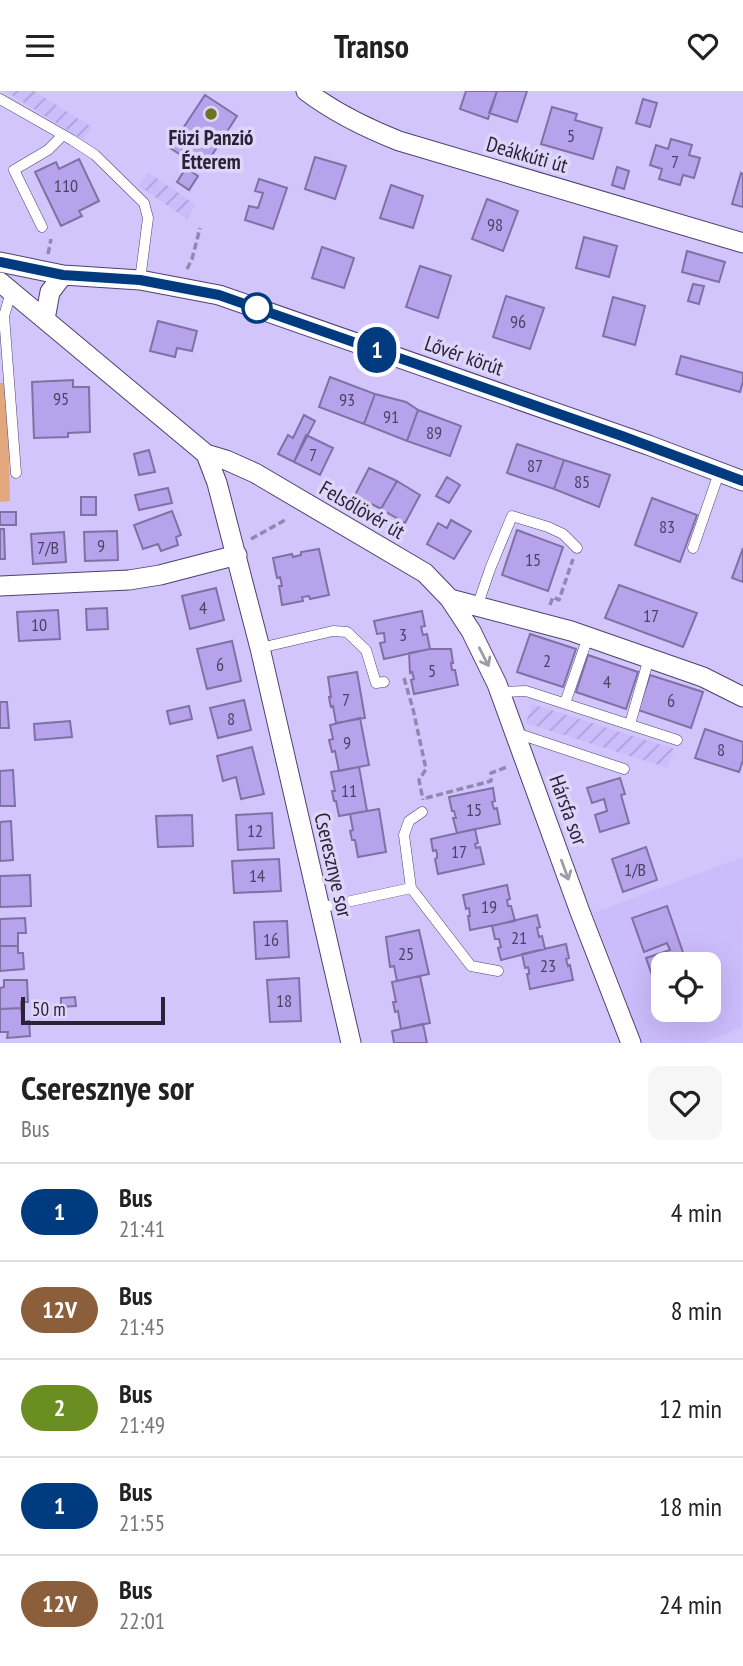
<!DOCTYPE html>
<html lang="en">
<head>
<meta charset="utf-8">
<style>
  :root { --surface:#fff; --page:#f6f6f6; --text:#222; --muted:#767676; --line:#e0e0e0 }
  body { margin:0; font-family:"PT Sans Narrow",sans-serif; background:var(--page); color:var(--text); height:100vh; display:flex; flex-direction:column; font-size:26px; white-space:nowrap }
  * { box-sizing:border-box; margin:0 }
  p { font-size:23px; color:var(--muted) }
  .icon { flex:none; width:38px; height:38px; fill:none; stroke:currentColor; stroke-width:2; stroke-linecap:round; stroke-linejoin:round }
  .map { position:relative; height:952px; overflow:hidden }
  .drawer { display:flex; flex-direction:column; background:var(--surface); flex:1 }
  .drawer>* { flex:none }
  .badge { padding:0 14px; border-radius:23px; font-size:24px; line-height:46px }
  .fabs { position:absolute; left:651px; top:861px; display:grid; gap:14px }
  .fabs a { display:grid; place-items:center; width:70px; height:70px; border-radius:14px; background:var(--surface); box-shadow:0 7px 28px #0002; font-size:35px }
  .scale { position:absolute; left:21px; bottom:18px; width:144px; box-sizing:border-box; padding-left:7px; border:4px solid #282337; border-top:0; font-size:19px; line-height:24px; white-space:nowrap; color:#282337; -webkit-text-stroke:5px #ddd6f8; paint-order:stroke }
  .map>.badge { position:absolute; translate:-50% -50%; box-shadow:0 0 0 4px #fff }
  .round { display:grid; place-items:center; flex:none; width:74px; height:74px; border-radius:14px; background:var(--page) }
  .head { display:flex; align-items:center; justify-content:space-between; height:119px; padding:0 21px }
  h1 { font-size:33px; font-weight:700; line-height:52px }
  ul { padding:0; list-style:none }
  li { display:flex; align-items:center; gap:21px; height:98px; padding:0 21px; border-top:2px solid var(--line) }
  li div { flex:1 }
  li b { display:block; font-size:26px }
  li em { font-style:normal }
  li .badge { min-width:77px; font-weight:700; text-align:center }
  header { display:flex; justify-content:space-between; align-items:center; height:91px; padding:0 21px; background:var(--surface); font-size:32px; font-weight:700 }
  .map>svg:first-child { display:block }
  .built { fill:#cbbcfb; fill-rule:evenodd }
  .industrial { fill:url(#industrial-furrows) }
  .green { fill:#e3a77e }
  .building { fill:#b6a3ec; stroke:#7e71a4; stroke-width:2 }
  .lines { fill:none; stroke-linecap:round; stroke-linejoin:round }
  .lane-casing { stroke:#4e4170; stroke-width:11 }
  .street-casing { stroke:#4e4170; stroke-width:21 }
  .path { stroke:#9187b0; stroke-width:3.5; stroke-dasharray:7 3.5; stroke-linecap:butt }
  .lane { stroke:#fff; stroke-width:10 }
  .street { stroke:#fff; stroke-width:19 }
  .oneway { stroke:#9e9ca5 }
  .line-casing { stroke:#fff; stroke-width:16 }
  .line { stroke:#003b80; stroke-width:10 }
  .poi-dot { fill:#6b741e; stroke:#ddd6f8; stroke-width:2.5 }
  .stop-dot { fill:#fff; stroke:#003b80; stroke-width:3.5 }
  .labels { text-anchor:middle; stroke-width:7; stroke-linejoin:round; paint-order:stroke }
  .number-label { font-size:18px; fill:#4c4364 }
  .poi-label { font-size:21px; font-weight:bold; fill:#282337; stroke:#ddd6f8 }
  .street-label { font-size:21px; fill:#282337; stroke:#ddd6f8 }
</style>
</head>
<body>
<header><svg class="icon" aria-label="menu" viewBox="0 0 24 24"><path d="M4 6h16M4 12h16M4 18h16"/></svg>Transo<svg class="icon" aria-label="heart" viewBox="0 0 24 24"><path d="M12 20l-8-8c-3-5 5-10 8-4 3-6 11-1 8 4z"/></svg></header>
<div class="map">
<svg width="743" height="952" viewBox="0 0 743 952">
  <defs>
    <pattern id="industrial-furrows" width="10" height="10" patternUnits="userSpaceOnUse" patternTransform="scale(1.75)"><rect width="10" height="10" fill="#cbbcfb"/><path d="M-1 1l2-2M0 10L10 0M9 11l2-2" fill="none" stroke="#aea1d8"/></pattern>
  </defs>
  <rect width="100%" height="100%" fill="#d2c5fc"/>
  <!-- built -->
  <path class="built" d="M743,766L742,936L704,952H642L593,822ZM663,873H709V919H663Z"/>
  <!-- industrial -->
  <path class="industrial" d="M5,0H34L92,36L83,49Z
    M148,81L196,114L187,128L139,95Z
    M532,613L674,658L668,677L526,632Z"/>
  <!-- green -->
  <path class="green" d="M0,292H7L10,410L0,411Z"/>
  <!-- building -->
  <path class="building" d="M466,0H497L488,28L460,18Z
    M497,0H527L517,31L489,22Z
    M205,4L237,25L203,78L170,57Z
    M643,8L657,12L650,36L636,32Z
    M552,16L577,23L575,29L602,37L593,68L541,53Z
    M671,48L692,54L689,64L700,67L694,87L683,84L680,94L659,88L662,78L650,74L656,54L668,58Z
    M315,66L346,75L335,108L305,98Z
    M79,68L99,110L79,120L82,125L61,135L35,81L56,71L59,78Z
    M617,76L629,80L624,98L612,94Z
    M186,77L198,85L189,99L177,91Z
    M741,82L743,83V116L732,113Z
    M259,88L287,97L273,138L245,129L249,115L258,117L263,102L255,100Z
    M391,94L423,105L413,137L380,127Z
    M487,108L518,120L503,160L472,148Z
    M584,146L617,155L609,186L576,177Z
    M322,156L354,167L344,197L312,187Z
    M687,160L725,171L719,191L682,181Z
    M420,175L451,185L438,227L406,216Z
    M693,193L704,195L699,213L688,210Z
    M506,205L544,217L530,258L493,246Z
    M613,206L645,215L635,254L603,245Z
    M158,230L197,240L192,260L177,257L175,266L150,260Z
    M681,265L743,282V290L740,301L676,283Z
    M330,286L375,303L364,333L319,316Z
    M73,289V296H89L90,341L68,342V346L34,347L32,291Z
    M375,303L406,311L418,319L407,350L364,333Z
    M418,319L461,335L450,365L407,350Z
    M304,324L315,330L294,371L278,363L288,344L293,347Z
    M306,344L333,357L320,384L294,371Z
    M517,353L564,369L554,398L507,382Z
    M149,359L155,381L139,384L134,363Z
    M564,369L610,384L599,416L554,398Z
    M369,377L397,390L381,418L355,404Z
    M447,386L460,394L449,412L436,405Z
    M397,390L420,404L405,432L381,418Z
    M168,397L172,412L139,419L135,404Z
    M81,406H96V424H81Z
    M652,407L697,424L680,471L635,454Z
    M172,420L181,444L176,446L178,454L161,460L158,453L143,458L134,434Z
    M0,421H16V434H0Z
    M451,429L471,440L454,468L427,453L438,432L447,437Z
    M0,438H4L5,468H0Z
    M517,439L563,456L548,500L502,484Z
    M117,440L118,469L85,470L84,441Z
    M64,441L66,471L33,473L31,443Z
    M743,457V491L732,487Z
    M319,458L329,504L310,508L309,505L302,506L303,510L282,514L279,495H282L280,486L277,487L273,467L292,463L293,466L301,464V461Z
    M619,494L697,522L683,556L605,527Z
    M216,497L224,529L190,538L182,505Z
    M107,517L108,538L87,539L86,518Z
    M58,519L60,548L19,550L17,521Z
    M422,520L425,535L421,536L423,544L427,543L430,558L384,568L380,552L385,551L384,542L377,543L374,530Z
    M530,543L576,558L563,596L517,581Z
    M232,550L241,590L207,598L197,558Z
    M430,558H451L453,572H451L452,579H455L458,594L414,603L411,589L414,588L412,581L410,582L409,562Z
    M588,564L638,581L626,618L576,601Z
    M357,581L365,627L336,632L333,615L331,616L330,612L329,606H331L328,586Z
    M650,584L703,601L691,637L638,619Z
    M244,609L251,639L218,647L210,617Z
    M0,611H7L9,637H0Z
    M189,615L192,628L170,633L167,620Z
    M360,627L369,674L339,680L335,660L332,661L329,649L333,648L330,634Z
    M70,630L72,646L35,649L34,633Z
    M705,638L743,651V669L739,681L695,667Z
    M252,656L264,703L241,708L236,686L223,690L217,665Z
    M359,676L367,720L339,725L336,710H334L332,700H335L331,681Z
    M13,679L15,715H0V680Z
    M620,687L625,703L621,704L629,732L600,741L595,724L607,720L604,708L592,712L587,697Z
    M493,697L495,710L492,711L494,718L497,717L500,733L457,742L453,727H456L454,720H452L449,706Z
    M379,718L386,761L358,766L355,749H352L351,744L350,740L353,739L350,723Z
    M272,722L274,757L238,759L236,724Z
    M192,724L193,755L158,756L156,725Z
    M11,730L13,769L0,770V731Z
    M475,738L478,752L475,753L476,757L480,756L484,773L438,783L435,768L437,767V763L436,759L433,760L431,748Z
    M646,756L657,789L623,801L612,768Z
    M279,768L281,800L234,802L232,770Z
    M30,784L31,815L0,816V785Z
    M507,794L510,808L507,809L508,815H511L515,830L470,839L468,825H470L469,817L466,818L463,804Z
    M667,815L687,873H663V916L646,867L670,859L667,852L644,861L632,827Z
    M537,824L540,836L537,837L539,846L542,845L545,858L501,869L498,857L501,856L499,848H495L492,835Z
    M25,827L26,842H18V855H0V828Z
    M287,830L289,866L256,868L254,831Z
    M419,839L429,883L397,890L394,875L390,876L386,846Z
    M566,853L569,867L566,868L568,875L570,874L573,889L530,898L527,883H529V880L528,876L525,877L522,863Z
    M0,855H18V862H23L24,878L0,880Z
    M420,885L430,932L401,938L398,920L395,921L393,911H396L392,891Z
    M299,887L301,930L270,931L267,889Z
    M4,889H27L28,911H21V917L0,918V897L4,896Z
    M75,906L76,915L61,916V907Z
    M21,917L23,931L29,930L30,945L7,947L8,941H0V918Z
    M423,933L427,952H394L392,940Z"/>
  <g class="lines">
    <!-- lane casing -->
    <g class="lane-casing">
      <path id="lane" d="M0,8L72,49L95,64L144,112L148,127L140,189
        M42,136L14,79L48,59L63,44
        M11,201L4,225L16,382
        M693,457L719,382
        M477,516L490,478L512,425L548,436L563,443L577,457
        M260,557L333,540L347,541L366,559L376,592L384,591
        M500,601L526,600L677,649
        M565,612L588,546
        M630,633L649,567
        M516,642L624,678
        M411,797L404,744L409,730L422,721
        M319,817L411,797L471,875L498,880"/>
    </g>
    <!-- street casing -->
    <g class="street-casing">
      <path id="street" d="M306,0C335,22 366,37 399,50L743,152
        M0,171L63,184L140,189L219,204L648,354L743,390
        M0,191L206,363L226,369L255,382L425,482L450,508L571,540L703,586L743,606
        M45,228L50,201L63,184
        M206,363L217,392L260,557L351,952
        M0,495L129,489L160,484L237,464
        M450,508L471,540L497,593L580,821L631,952"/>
    </g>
    <!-- path -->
    <path class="path" d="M48,163L51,148
      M187,178L192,168L200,137
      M251,448L287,428
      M550,514L553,506L559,509L573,468
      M404,587L413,618L426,678L419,689L423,709
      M426,707L491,690V682L509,675"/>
    <!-- lane -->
    <use href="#lane" class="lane"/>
    <!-- street -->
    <use href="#street" class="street"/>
  </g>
  <!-- one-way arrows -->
  <defs><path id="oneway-shaft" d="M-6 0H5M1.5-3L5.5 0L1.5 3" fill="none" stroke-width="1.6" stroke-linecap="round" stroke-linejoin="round" transform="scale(1.75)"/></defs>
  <g class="oneway">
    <use href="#oneway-shaft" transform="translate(484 566) rotate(63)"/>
    <use href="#oneway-shaft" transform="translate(565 779) rotate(70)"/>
  </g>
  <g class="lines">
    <!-- line casing -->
    <g class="line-casing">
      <path id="line" d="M0,171L63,184L140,189L219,204L622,345L743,390"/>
    </g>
    <!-- line -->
    <use href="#line" class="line"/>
  </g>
  <!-- markers -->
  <circle class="poi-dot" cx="211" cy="23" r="7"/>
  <circle class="stop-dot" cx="257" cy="217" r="14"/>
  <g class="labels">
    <!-- number labels -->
    <g class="number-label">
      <text x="571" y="51">5</text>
      <text x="675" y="77">7</text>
      <text x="66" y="101">110</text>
      <text x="495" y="140">98</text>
      <text x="518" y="237">96</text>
      <text x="61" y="314">95</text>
      <text x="347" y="315">93</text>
      <text x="391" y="332">91</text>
      <text x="434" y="348">89</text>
      <text x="313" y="370">7</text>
      <text x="535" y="381">87</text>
      <text x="582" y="397">85</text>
      <text x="667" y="442">83</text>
      <text x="101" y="461">9</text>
      <text x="48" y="463">7/B</text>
      <text x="533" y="475">15</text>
      <text x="203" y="523">4</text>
      <text x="651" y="531">17</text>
      <text x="39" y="540">10</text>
      <text x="403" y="550">3</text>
      <text x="547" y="576">2</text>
      <text x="220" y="580">6</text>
      <text x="432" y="586">5</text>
      <text x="607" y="597">4</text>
      <text x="346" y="615">7</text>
      <text x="671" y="616">6</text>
      <text x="231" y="634">8</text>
      <text x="347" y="658">9</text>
      <text x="721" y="665">8</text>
      <text x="349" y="706">11</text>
      <text x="474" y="725">15</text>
      <text x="255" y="746">12</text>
      <text x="459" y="767">17</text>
      <text x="635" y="785">1/B</text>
      <text x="257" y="791">14</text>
      <text x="489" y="822">19</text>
      <text x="519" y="853">21</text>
      <text x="271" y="855">16</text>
      <text x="406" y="869">25</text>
      <text x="548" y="881">23</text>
      <text x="284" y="916">18</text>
    </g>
    <!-- poi labels -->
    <g class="poi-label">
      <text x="211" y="54">Füzi Panzió<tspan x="211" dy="24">Étterem</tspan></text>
    </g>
    <!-- street labels -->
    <g class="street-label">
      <text transform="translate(527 64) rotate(16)" y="7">Deákkúti út</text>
      <text transform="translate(464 265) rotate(19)" y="7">Lővér körút</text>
      <text transform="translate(362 419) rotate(30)" y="7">Felsőlövér út</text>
      <text transform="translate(568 719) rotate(70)" y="7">Hársfa sor</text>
      <text transform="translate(333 774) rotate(77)" y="7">Cseresznye sor</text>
    </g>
  </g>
</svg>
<div class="fabs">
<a><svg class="icon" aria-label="locate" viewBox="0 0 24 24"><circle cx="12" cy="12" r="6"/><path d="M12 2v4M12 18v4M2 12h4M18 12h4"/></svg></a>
</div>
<div class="scale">50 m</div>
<b class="badge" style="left:377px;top:259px;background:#003b80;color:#fff">1</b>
</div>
<section class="drawer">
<div class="head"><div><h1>Cseresznye sor</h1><p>Bus</p></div><a class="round"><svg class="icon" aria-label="heart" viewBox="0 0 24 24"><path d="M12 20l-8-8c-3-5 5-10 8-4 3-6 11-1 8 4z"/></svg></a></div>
<ul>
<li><span class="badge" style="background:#003b80;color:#fff">1</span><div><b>Bus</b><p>21:41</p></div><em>4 min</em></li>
<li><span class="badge" style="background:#8b5e3c;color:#fff">12V</span><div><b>Bus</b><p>21:45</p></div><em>8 min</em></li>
<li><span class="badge" style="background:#6b8e23;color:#fff">2</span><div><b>Bus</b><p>21:49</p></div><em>12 min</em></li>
<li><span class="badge" style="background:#003b80;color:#fff">1</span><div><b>Bus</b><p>21:55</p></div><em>18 min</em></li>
<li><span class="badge" style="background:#8b5e3c;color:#fff">12V</span><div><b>Bus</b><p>22:01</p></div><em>24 min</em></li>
</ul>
</section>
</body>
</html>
